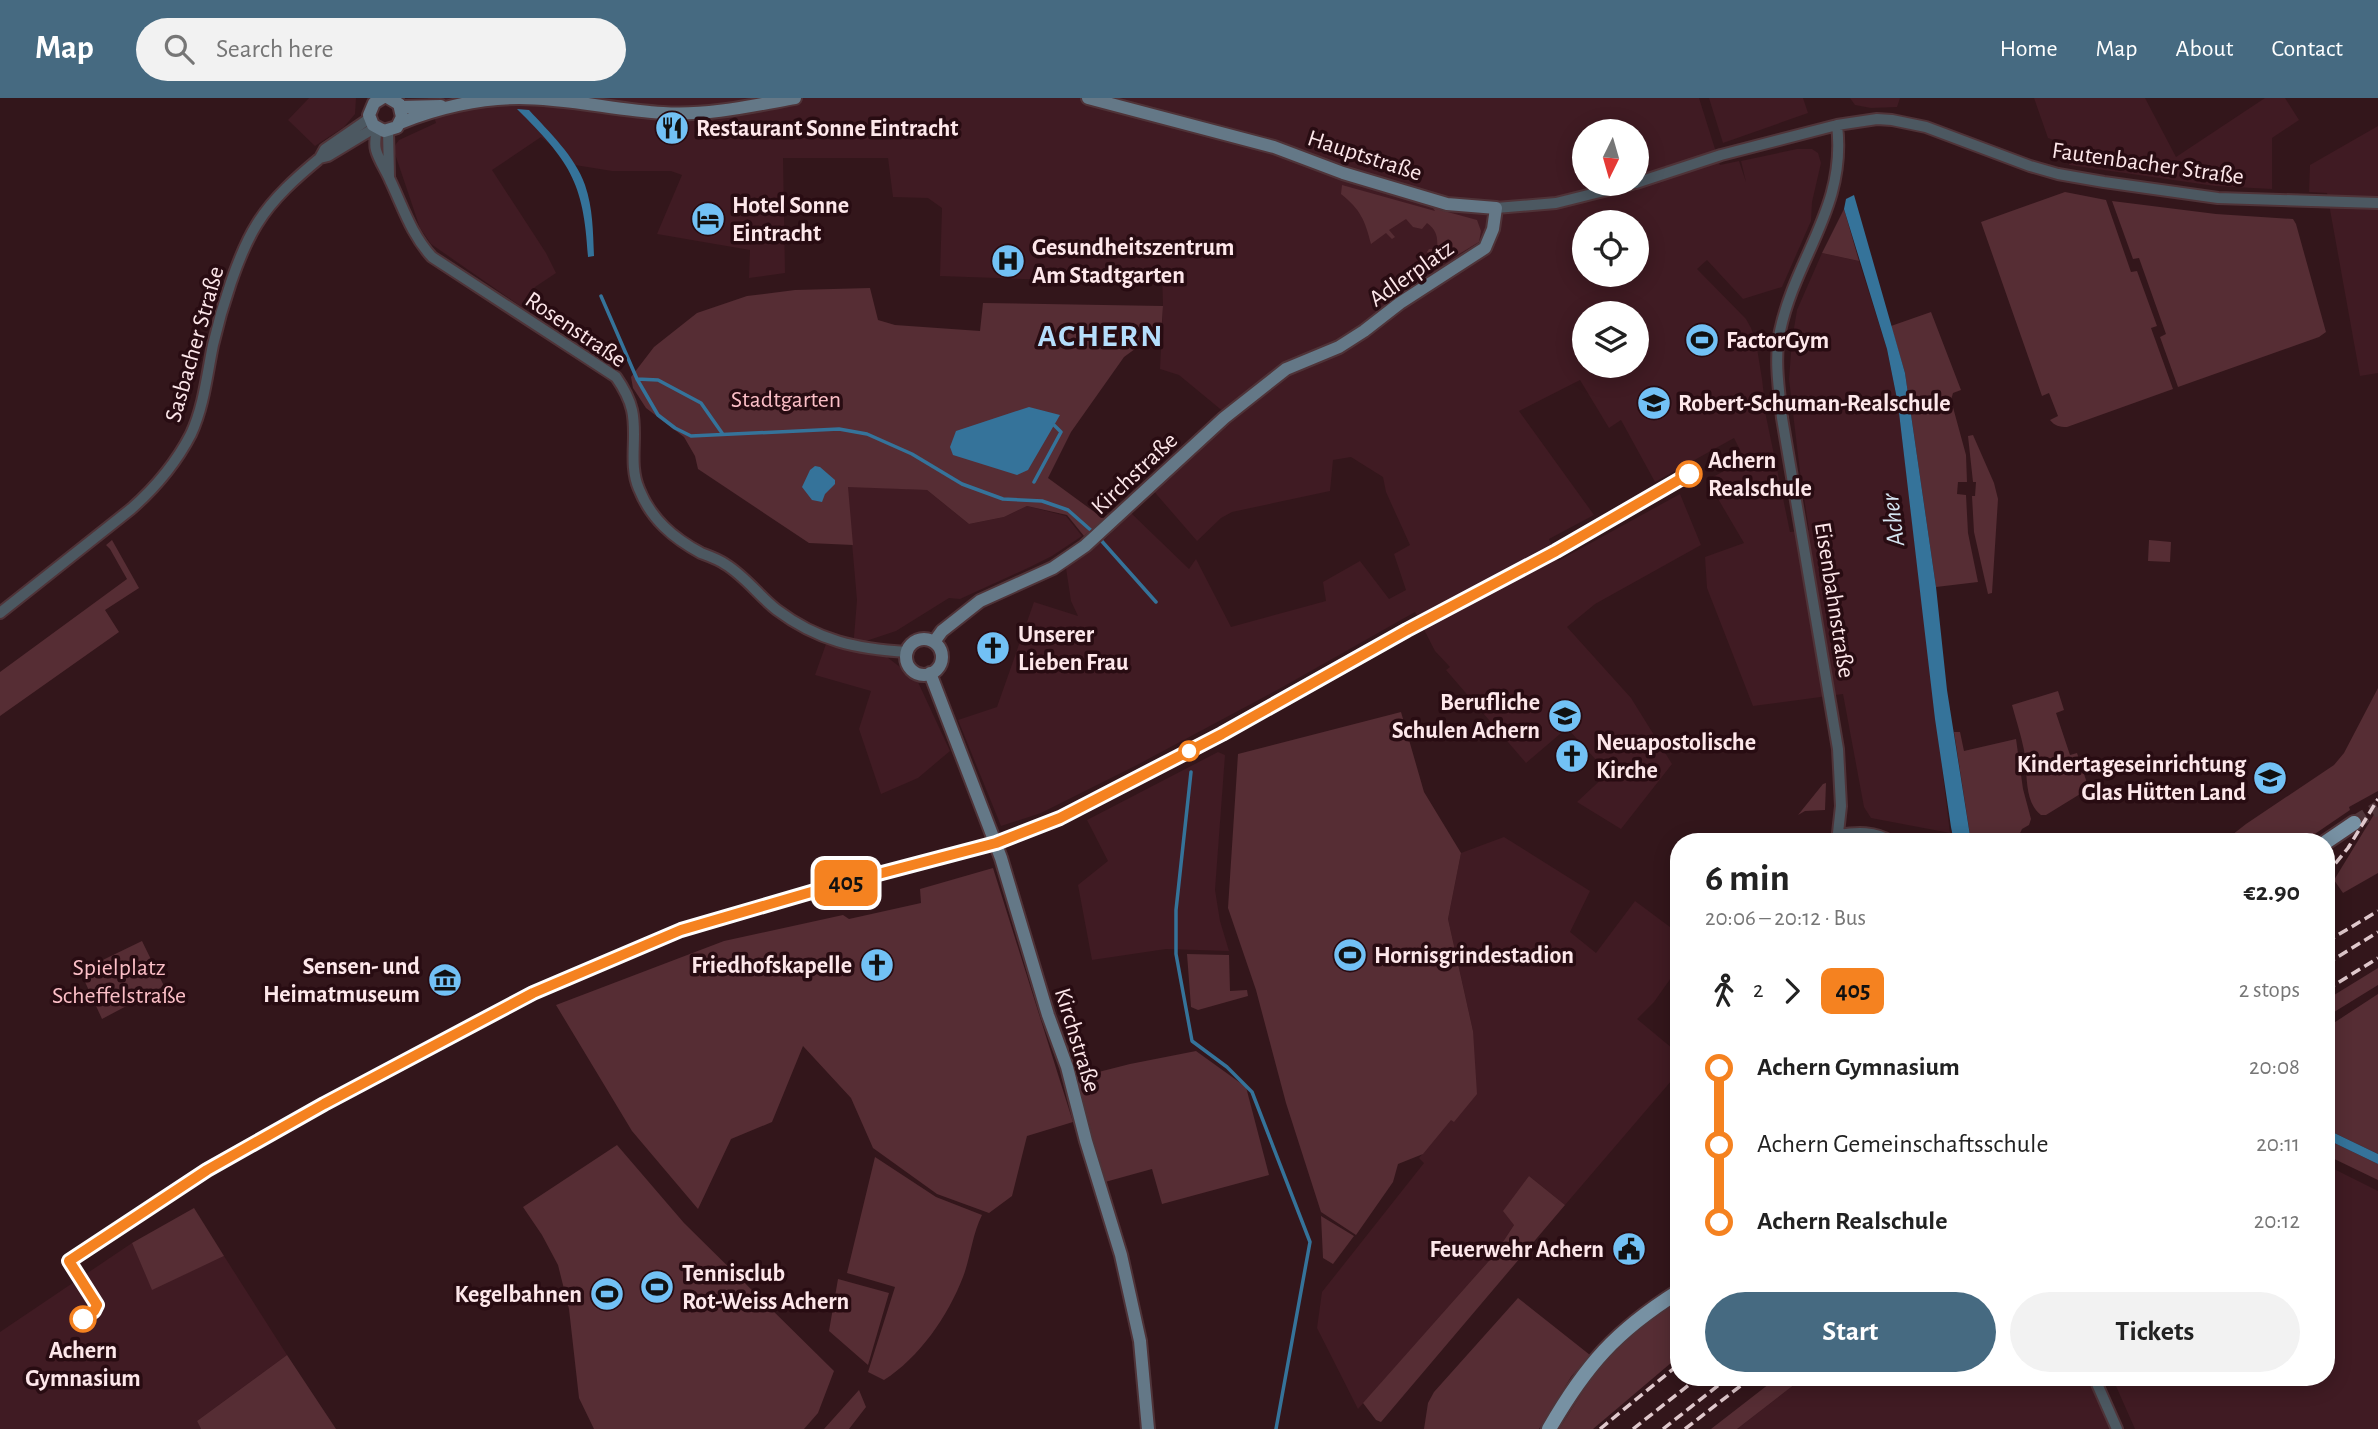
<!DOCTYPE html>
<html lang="en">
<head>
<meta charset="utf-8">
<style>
  :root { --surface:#fff; --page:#f2f2f2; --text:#222; --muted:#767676; --accent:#466a81 }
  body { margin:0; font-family:"Alegreya Sans",sans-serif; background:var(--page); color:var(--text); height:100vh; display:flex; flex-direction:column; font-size:26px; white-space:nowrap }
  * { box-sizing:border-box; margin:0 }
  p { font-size:23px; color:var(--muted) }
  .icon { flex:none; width:38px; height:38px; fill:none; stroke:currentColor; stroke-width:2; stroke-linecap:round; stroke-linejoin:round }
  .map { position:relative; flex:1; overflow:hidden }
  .drawer { position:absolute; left:1670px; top:735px; width:665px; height:553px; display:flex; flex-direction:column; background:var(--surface); border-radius:28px; box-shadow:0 4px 18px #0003 }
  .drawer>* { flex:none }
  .badge { padding:0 14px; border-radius:10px; font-size:24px; line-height:46px }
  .needle { width:46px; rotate:185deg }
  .tools { position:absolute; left:1572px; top:21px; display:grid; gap:14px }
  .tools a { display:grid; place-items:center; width:77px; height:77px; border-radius:50%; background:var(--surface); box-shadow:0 4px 18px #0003; font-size:35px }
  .map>.badge { position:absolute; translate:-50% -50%; box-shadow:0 0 0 4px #fff }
  .legs { display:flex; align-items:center; gap:10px; height:77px; padding:0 35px; font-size:23px }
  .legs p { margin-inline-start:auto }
  .summary { display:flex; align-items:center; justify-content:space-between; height:119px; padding:0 35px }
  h1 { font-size:38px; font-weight:700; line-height:52px }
  .action { display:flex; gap:14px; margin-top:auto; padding:14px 35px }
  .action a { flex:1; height:80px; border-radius:42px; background:var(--accent); color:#fff; font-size:28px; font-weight:700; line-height:80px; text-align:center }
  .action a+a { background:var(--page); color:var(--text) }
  ul { padding:0 35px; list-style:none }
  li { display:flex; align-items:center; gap:24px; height:77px; font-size:26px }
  li i { display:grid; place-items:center; width:10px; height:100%; margin:0 9px; background:currentColor }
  li i::after { content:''; width:18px; height:18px; margin:-9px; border:5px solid; border-radius:50%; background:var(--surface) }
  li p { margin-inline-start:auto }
  li:first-child i { background:linear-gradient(#0000 50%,currentColor 0) }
  li:last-child i { background:linear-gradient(currentColor 50%,#0000 0) }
  header { display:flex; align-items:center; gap:42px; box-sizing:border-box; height:98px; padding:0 35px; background:var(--accent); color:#fff }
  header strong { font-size:33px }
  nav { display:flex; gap:38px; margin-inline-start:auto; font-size:24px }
  .search { width:490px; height:63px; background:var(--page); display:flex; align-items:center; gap:18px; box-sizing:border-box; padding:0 24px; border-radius:38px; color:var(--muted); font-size:26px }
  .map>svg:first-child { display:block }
  .built { fill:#401b23; fill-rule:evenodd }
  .green { fill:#562d34 }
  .water { fill:#35739a }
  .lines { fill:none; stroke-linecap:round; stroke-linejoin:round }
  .stream { stroke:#35739a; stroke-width:3.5 }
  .primary-tunnel { stroke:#51353a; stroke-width:14; stroke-dasharray:14 7; stroke-linecap:butt }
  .tertiary-casing { stroke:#4f3338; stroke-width:14 }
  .secondary-casing { stroke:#4f3338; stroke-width:16 }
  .primary-casing { stroke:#4f3338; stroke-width:18 }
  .tertiary { stroke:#4c5861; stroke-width:10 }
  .secondary { stroke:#647887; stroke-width:12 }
  .primary { stroke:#7791a3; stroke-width:14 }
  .rail { stroke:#e0c9cd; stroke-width:3.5; stroke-dasharray:10 5; stroke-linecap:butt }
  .line-1-casing { stroke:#fff; stroke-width:16 }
  .line-1 { stroke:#f58220; stroke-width:10 }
  .stop-1-dot { fill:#fff; stroke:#f58220; stroke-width:3.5 }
  .labels { text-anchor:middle; stroke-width:7; stroke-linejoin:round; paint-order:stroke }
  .poi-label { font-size:24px; font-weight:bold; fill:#fde7ea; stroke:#280c12; text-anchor:start }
  .street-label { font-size:24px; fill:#fde7ea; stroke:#280c12 }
  .park-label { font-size:24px; fill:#fcbfc7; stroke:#280c12 }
  .stop-label { font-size:24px; font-weight:bold; fill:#fde7ea; stroke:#280c12; text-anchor:start }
  .water-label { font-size:26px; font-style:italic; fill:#d5e5f1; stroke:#280c12 }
  .district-label { font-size:32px; font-weight:bold; letter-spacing:2px; fill:#b5defc; stroke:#280c12 }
</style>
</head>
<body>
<header>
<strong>Map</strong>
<div class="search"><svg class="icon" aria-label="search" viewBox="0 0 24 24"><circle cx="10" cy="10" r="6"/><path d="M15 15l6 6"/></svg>Search here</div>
<nav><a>Home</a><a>Map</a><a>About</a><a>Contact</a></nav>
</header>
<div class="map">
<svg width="2378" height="1331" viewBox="0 0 2378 1331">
  <rect width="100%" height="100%" fill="#33161b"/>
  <!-- built -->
  <path class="built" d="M309,0H356L355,16L344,29L315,48L288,22Z
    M428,0H1699L1720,67L1739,63L1746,84L1741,63L1797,51H1812L1818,55L1821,65L1812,104L1811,123L1782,189L1743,201L1707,162L1697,171L1746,221L1751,230L1756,244L1762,281L1764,298L1762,299L1790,434L1809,432L1800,374L1789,281L1792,242L1797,212L1822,155L1859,163L1887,251L1898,306L1950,735L1871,720L1864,709L1843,596L1753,608L1707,490L1705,459L1744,445L1707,382L1745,362L1734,340L1655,384L1621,322L1609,330L1580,282L1519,313L1594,417L1549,441L1558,463L1680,396L1701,447L1595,506L1567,529L1631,600L1672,666L1621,731L1577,704L1608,675L1567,630L1526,665L1446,572L1450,569L1435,553L1415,514L1279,591L1137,667L1041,715L1001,728L958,622L997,609L1034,504L1078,518L1071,503L1066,470L1106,440L1131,415L1189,471L1196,461L1231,529L1326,503L1323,484L1360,463L1389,501L1406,492L1394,456L1410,447L1386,394L1383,379L1351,359L1333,362L1330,393L1232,414L1221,420L1197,443L1151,390L1225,315L1179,277L1160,271L1163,208L1162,174L1158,182L1111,184L940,178L942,110L928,100L893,99L888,60H783L785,175L749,180L750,152L657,136L682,77L671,73H612L575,67L541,39L492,72L546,155L556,175L535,189L523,210L431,146L420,130L393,50L399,42L436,25ZM1584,33H1636V86H1584ZM1584,124H1636V177H1584ZM1584,215H1636V268H1584Z
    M1709,0H1803L1808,15L1723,45Z
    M1850,0H1900L1897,9L1871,10L1855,7Z
    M2034,0H2145L2176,59L2265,0H2285L2299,22L2272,40V91L2215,88L2069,67L2071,48L2048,40Z
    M2378,28V275L2360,278L2327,95L2309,94L2310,67Z
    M847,388L927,392L969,426L1004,419L1027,408L1066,418L1082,438L1052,458L1030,469L960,501L949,500L896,533L866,543L917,582L950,653L918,680L881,696L859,631L871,593L815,577L826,546L853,551L857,502Z
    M1218,654L1225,657L1215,792L1220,823L1229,853L1166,851L1092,862L1078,787L1108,763L1087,722Z
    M1504,739L1590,793L1570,834L1596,855L1635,803L1678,835V870L1654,904L1637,921L1678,955V975L1565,1107L1529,1078L1514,1127L1495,1156L1358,1311L1317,1230L1322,1194L1424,1065L1419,1060L1451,1021L1454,1023L1473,933L1448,821L1461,755Z
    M2326,1067L2378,1093V1331H2135L2112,1279H2326Z
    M132,1145L152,1191L224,1158L287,1257L197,1323L201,1331H0V1234Z
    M1804,1279H2088L2110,1331H1737Z"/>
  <!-- green -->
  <path class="green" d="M1342,87L1435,113L1433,110L1477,122L1481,133L1479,144L1424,177L1418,173L1433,160L1427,154L1429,151H1437C1438,140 1437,132 1427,125L1422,131L1413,129L1406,121L1389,132L1395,139L1392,141L1386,135L1371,146C1365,122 1360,111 1341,96Z
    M2065,94L2106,102L2131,174L2137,173L2157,228L2151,230L2173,291L2067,329C2059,329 2055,328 2050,322L2058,318L2049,295L2042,298L1981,124Z
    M2112,103L2216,116L2293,121L2296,126L2326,234L2319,239L2178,289L2160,239L2166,236L2139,160L2133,161Z
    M1844,111L1859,163L1822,155Z
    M870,190L878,222L895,227L980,233L983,205L1163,208L1161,238L1139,248L1124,259L1071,334L1048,380L1104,421L1084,438L1067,417L1027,408L1004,419L969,426L927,392L848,389L853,447L809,445L698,371L695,358L684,339L646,310L633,290L631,279L654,249L697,215L747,198L795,192Z
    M1931,214L1961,292L1953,295L1951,302L1966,357L1967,384H1958L1957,396L1966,397L1968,435L1978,484L1936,489L1905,275L1891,228Z
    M1973,337L1994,385L1998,401L1992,495L1988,496L1974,434L1972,398H1975L1976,384H1973L1968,338Z
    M112,442L139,490L105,512L119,534L0,618V574L127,481L110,451L106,447Z
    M2149,442L2171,444L2170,464L2148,463Z
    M2378,590V693L2349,709L2350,712L2303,744H2223L2246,726L2334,667L2344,655Z
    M2058,593L2064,612L2056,615L2070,657L2077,655L2086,682L2085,693L2046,717H2041C2023,704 2028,671 2024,652C2021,637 2016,622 2012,607Z
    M1401,614L1424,694L1461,755L1448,821L1473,933L1477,996L1454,1024L1451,1022L1423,1056L1398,1066L1393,1084L1356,1137L1321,1114L1286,1005L1256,892L1228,810L1238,656Z
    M1954,634H1960L1964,653L2016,641L2023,691L2031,721L2029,727L2022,731L2016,744H1982L1970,737Z
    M1826,685L1825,712L1805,713L1798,717L1823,686Z
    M2378,710V775L2343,795L2334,782Z
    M993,770L1073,1024L1027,1038L1012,1098L989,1115L937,1096L873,1050L851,1000L803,948L772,1024L731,1041L698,1111L632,1033L556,907L724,843L843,817L849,821L921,805L920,791Z
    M142,843L164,888L102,921L80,873Z
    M1187,856L1229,857L1230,893L1247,892L1248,898L1198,912L1191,909Z
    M2378,870V887L2326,919V902Z
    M2378,896V1056L2326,1031V930Z
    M1196,953L1246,989L1269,1077L1162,1106L1152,1071L1105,1084L1075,980L1130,966Z
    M2326,1041L2378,1066V1082L2326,1057Z
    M617,1047L684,1125L834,1273L818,1315L804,1331H594L579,1300L569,1211L558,1167L542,1137L523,1109Z
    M875,1059L936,1099L982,1117C972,1137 971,1158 963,1179C948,1218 919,1260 884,1282L868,1274L895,1189L847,1175Z
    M1529,1078L1565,1107L1381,1324L1376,1322L1363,1305L1495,1156L1514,1127L1503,1113Z
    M194,1110L224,1158L152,1192L132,1145Z
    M1321,1118L1354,1138L1333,1166L1323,1160Z
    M838,1181L889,1195L868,1267L829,1233Z
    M1678,1199V1259L1593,1331H1559L1602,1263L1621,1243Z
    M1518,1200L1590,1257L1571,1279L1539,1331H1424L1428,1305L1434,1294Z
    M287,1257L336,1331H201L197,1323Z
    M1778,1279H1804L1737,1331H1711Z
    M859,1292L866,1309L849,1331H824Z"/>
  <!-- water -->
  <path class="water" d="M517,11L529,12C549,34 575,58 585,87C593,110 593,134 594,158L588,159C584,83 569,63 517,11Z
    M1854,97L1905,275L1936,489L1947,592L1971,744H1954L1951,729L1935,621L1898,306L1887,251L1844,111L1846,101Z
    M1029,309L1060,317L1028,372L1017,377L953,357L950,349L956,333Z
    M815,368L820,369L835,382V386L825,396L822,404L812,402L802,389L810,372Z
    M2326,1031L2378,1056V1066L2326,1041Z"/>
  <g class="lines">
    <!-- stream -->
    <path class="stream" d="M601,198L637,281L658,317L675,330L691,338L839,331L867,336L912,356L962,386L1003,401L1042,403L1068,412L1094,435
      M637,281L658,282L701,305L722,335
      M1034,384L1061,334L1054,327
      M1099,440L1156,504
      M1191,674L1176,812V856L1192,943L1227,969L1252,994L1310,1144L1276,1331"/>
    <!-- primary-tunnel -->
    <path class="primary-tunnel" d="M2354,725L2378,710"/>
    <!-- tertiary casing -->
    <g class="tertiary-casing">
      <path id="tertiary" d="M377,30C376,37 374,45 376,52C379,63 386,72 390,82C403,109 411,136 432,159L616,279C623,289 629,299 632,312C638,338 628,366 639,391C651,421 673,440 701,455C709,458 718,461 725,466C745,478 759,498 777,512C818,543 857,551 907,554
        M388,33L389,78
        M320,60L328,58L376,29
        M1636,85L1721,57L1837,27L1877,21L1892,22L1926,29L2030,68L2058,76L2104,84L2218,100L2378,105
        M1496,110L1556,105L1632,86
        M0,515L131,411C155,390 176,365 191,336C204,308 207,276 213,247C221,212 238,156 257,126C273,100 297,79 320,60L325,51L370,20
        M1838,737C1857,734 1875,733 1892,744
        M1837,744L1841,708L1838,651L1782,320C1779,292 1774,261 1780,233C1796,158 1847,109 1837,27
        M2094,1279L2117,1331"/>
    </g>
    <!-- secondary casing -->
    <g class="secondary-casing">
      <path id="secondary" d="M382,0L374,5L369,17L373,27L384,33L397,29L402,19L399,6L389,0
        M400,9L441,8
        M400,25C436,10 480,0 519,0C567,0 615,12 663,15C707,18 751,8 795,0
        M906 559a18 18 0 1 1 36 0a18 18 0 1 1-36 0Z
        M934,544L942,533L980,503L1053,470L1085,448L1224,320L1286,271L1339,249L1364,233L1400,205L1485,150L1493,131L1496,110L1447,106L1343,75L1274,49L1088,0
        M930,575L1001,760L1048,917L1067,969L1086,1043L1121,1157L1140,1243L1148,1331"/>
    </g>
    <!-- primary casing -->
    <g class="primary-casing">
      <path id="primary" d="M2326,744L2354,725
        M1549,1331C1586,1267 1616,1233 1678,1194"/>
    </g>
    <!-- tertiary -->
    <use href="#tertiary" class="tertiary"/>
    <!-- secondary -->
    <use href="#secondary" class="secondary"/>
    <!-- primary -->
    <use href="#primary" class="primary"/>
    <!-- rail -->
    <path class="rail" d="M2326,777L2348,750L2378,701
      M2326,844L2378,813
      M2326,866L2378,834
      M2326,892L2378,860
      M1600,1331L1678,1267
      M1633,1331L1699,1279
      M1663,1331L1729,1279
      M1685,1331L1752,1279"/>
  </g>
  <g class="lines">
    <!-- line-1 casing -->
    <g class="line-1-casing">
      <path id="line-1" d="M83,1221L94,1213L97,1207L69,1163L207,1072L324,1006L533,895L681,832L825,790L996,745L1060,720L1222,636L1407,532L1556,453L1689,376"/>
    </g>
    <!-- line-1 -->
    <use href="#line-1" class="line-1"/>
  </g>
  <!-- icons -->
  <defs>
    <g id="restaurant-disc" transform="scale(1.75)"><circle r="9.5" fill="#72c1f5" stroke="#280c12"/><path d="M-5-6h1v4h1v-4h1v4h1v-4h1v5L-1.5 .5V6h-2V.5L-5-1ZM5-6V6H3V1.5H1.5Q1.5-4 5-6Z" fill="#111"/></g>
    <g id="hotel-disc" transform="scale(1.75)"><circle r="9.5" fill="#72c1f5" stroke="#280c12"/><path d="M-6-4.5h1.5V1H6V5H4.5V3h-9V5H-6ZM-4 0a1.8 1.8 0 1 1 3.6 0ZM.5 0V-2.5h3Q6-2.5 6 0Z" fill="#111"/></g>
    <g id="hospital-disc" transform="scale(1.75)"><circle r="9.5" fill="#72c1f5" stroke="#280c12"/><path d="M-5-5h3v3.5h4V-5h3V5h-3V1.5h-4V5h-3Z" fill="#111"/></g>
    <g id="stadium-disc" transform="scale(1.75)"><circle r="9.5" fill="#72c1f5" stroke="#280c12"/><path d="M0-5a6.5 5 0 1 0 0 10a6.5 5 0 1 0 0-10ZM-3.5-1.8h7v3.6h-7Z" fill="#111"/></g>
    <g id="school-disc" transform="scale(1.75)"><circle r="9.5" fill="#72c1f5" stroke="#280c12"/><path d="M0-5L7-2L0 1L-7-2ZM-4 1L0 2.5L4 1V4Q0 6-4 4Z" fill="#111"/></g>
    <g id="church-disc" transform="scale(1.75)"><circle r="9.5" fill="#72c1f5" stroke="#280c12"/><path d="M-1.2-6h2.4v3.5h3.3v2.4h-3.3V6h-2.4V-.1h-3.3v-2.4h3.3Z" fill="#111"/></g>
    <g id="museum-disc" transform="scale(1.75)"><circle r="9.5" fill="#72c1f5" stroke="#280c12"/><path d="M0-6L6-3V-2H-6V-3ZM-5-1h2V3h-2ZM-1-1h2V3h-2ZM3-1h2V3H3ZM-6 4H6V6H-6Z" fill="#111"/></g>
    <g id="civic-disc" transform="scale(1.75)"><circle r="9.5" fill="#72c1f5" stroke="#280c12"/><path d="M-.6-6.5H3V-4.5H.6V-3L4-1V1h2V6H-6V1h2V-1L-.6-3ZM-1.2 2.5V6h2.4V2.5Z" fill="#111"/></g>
  </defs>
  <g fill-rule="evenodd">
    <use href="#restaurant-disc" x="672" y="30"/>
    <use href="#hotel-disc" x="708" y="121"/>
    <use href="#hospital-disc" x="1008" y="163"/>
    <use href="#stadium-disc" x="1702" y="242"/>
    <use href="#school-disc" x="1654" y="305"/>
    <use href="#church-disc" x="993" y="550"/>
    <use href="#school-disc" x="1565" y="618"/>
    <use href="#church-disc" x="1572" y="658"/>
    <use href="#school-disc" x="2270" y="680"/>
    <use href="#stadium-disc" x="1350" y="857"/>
    <use href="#church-disc" x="877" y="867"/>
    <use href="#museum-disc" x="445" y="882"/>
    <use href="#civic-disc" x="1629" y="1151"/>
    <use href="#stadium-disc" x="657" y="1189"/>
    <use href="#stadium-disc" x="607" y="1196"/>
  </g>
  <!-- markers -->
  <g class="stop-1-dot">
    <circle cx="1689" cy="376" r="12"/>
    <circle cx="1189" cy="653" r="9"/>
    <circle cx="83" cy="1221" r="12"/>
  </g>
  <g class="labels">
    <!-- poi labels -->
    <g class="poi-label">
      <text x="696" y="38">Restaurant Sonne Eintracht</text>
      <text x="732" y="115">Hotel Sonne<tspan x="732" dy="28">Eintracht</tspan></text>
      <text x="1032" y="157">Gesundheitszentrum<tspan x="1032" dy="28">Am Stadtgarten</tspan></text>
      <text x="1726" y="250">FactorGym</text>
      <text x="1678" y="313">Robert-Schuman-Realschule</text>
      <text x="1018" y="544">Unserer<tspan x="1018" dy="28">Lieben Frau</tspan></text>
      <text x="1540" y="612" text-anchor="end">Berufliche<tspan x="1540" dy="28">Schulen Achern</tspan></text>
      <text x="1596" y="652">Neuapostolische<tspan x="1596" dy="28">Kirche</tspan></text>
      <text x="2246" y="674" text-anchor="end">Kindertageseinrichtung<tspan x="2246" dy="28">Glas Hütten Land</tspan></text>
      <text x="1374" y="865">Hornisgrindestadion</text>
      <text x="852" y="875" text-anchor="end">Friedhofskapelle</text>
      <text x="420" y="876" text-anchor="end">Sensen- und<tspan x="420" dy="28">Heimatmuseum</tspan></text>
      <text x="1604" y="1159" text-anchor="end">Feuerwehr Achern</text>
      <text x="682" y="1183">Tennisclub<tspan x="682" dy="28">Rot-Weiss Achern</tspan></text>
      <text x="582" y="1204" text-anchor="end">Kegelbahnen</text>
    </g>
    <!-- street labels -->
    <g class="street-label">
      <text transform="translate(1365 57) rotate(18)" y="8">Hauptstraße</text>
      <text transform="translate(2148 65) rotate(8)" y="8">Fautenbacher Straße</text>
      <text transform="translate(1411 175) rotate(-35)" y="8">Adlerplatz</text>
      <text transform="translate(576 231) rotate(34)" y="8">Rosenstraße</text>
      <text transform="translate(194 246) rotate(-74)" y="8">Sasbacher Straße</text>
      <text transform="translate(1134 375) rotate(-43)" y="8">Kirchstraße</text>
      <text transform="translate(1835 502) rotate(81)" y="8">Eisenbahnstraße</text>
      <text transform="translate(1078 942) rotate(73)" y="8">Kirchstraße</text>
    </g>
    <!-- park labels -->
    <g class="park-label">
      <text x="786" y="309">Stadtgarten</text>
      <text x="119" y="877">Spielplatz<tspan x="119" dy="28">Scheffelstraße</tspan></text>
    </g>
    <!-- stop labels -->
    <g class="stop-label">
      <text x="1708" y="370">Achern<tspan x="1708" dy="28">Realschule</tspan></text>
      <text x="83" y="1260" text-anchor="middle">Achern<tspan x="83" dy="28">Gymnasium</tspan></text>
    </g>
    <!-- water labels -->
    <g class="water-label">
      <text transform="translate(1892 422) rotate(-97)" y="9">Acher</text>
    </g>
    <!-- district labels -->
    <g class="district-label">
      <text x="1101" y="248">ACHERN</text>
    </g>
  </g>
</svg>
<div class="tools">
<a><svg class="needle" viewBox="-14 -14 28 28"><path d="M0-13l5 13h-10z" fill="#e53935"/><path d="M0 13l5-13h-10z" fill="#767676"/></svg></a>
<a><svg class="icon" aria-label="locate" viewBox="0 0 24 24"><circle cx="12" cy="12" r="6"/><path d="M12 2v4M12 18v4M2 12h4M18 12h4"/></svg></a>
<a><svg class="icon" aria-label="layers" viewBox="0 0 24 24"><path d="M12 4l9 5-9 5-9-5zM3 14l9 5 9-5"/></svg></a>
</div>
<b class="badge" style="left:846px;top:785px;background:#f58220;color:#111">405</b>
<section class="drawer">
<div class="summary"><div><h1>6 min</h1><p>20:06 – 20:12 · Bus</p></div><b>€2.90</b></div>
<div class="legs"><svg class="icon" aria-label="walk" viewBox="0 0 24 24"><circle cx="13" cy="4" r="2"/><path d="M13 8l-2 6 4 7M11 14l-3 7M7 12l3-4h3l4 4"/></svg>2<svg class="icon" aria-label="forward" viewBox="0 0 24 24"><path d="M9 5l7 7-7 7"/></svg><b class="badge" style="background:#f58220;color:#111">405</b><p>2 stops</p></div>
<ul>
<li><i style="color:#f58220"></i><b>Achern Gymnasium</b><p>20:08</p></li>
<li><i style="color:#f58220"></i><span>Achern Gemeinschaftsschule</span><p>20:11</p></li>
<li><i style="color:#f58220"></i><b>Achern Realschule</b><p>20:12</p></li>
</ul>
<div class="action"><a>Start</a><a>Tickets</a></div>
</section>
</div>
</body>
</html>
